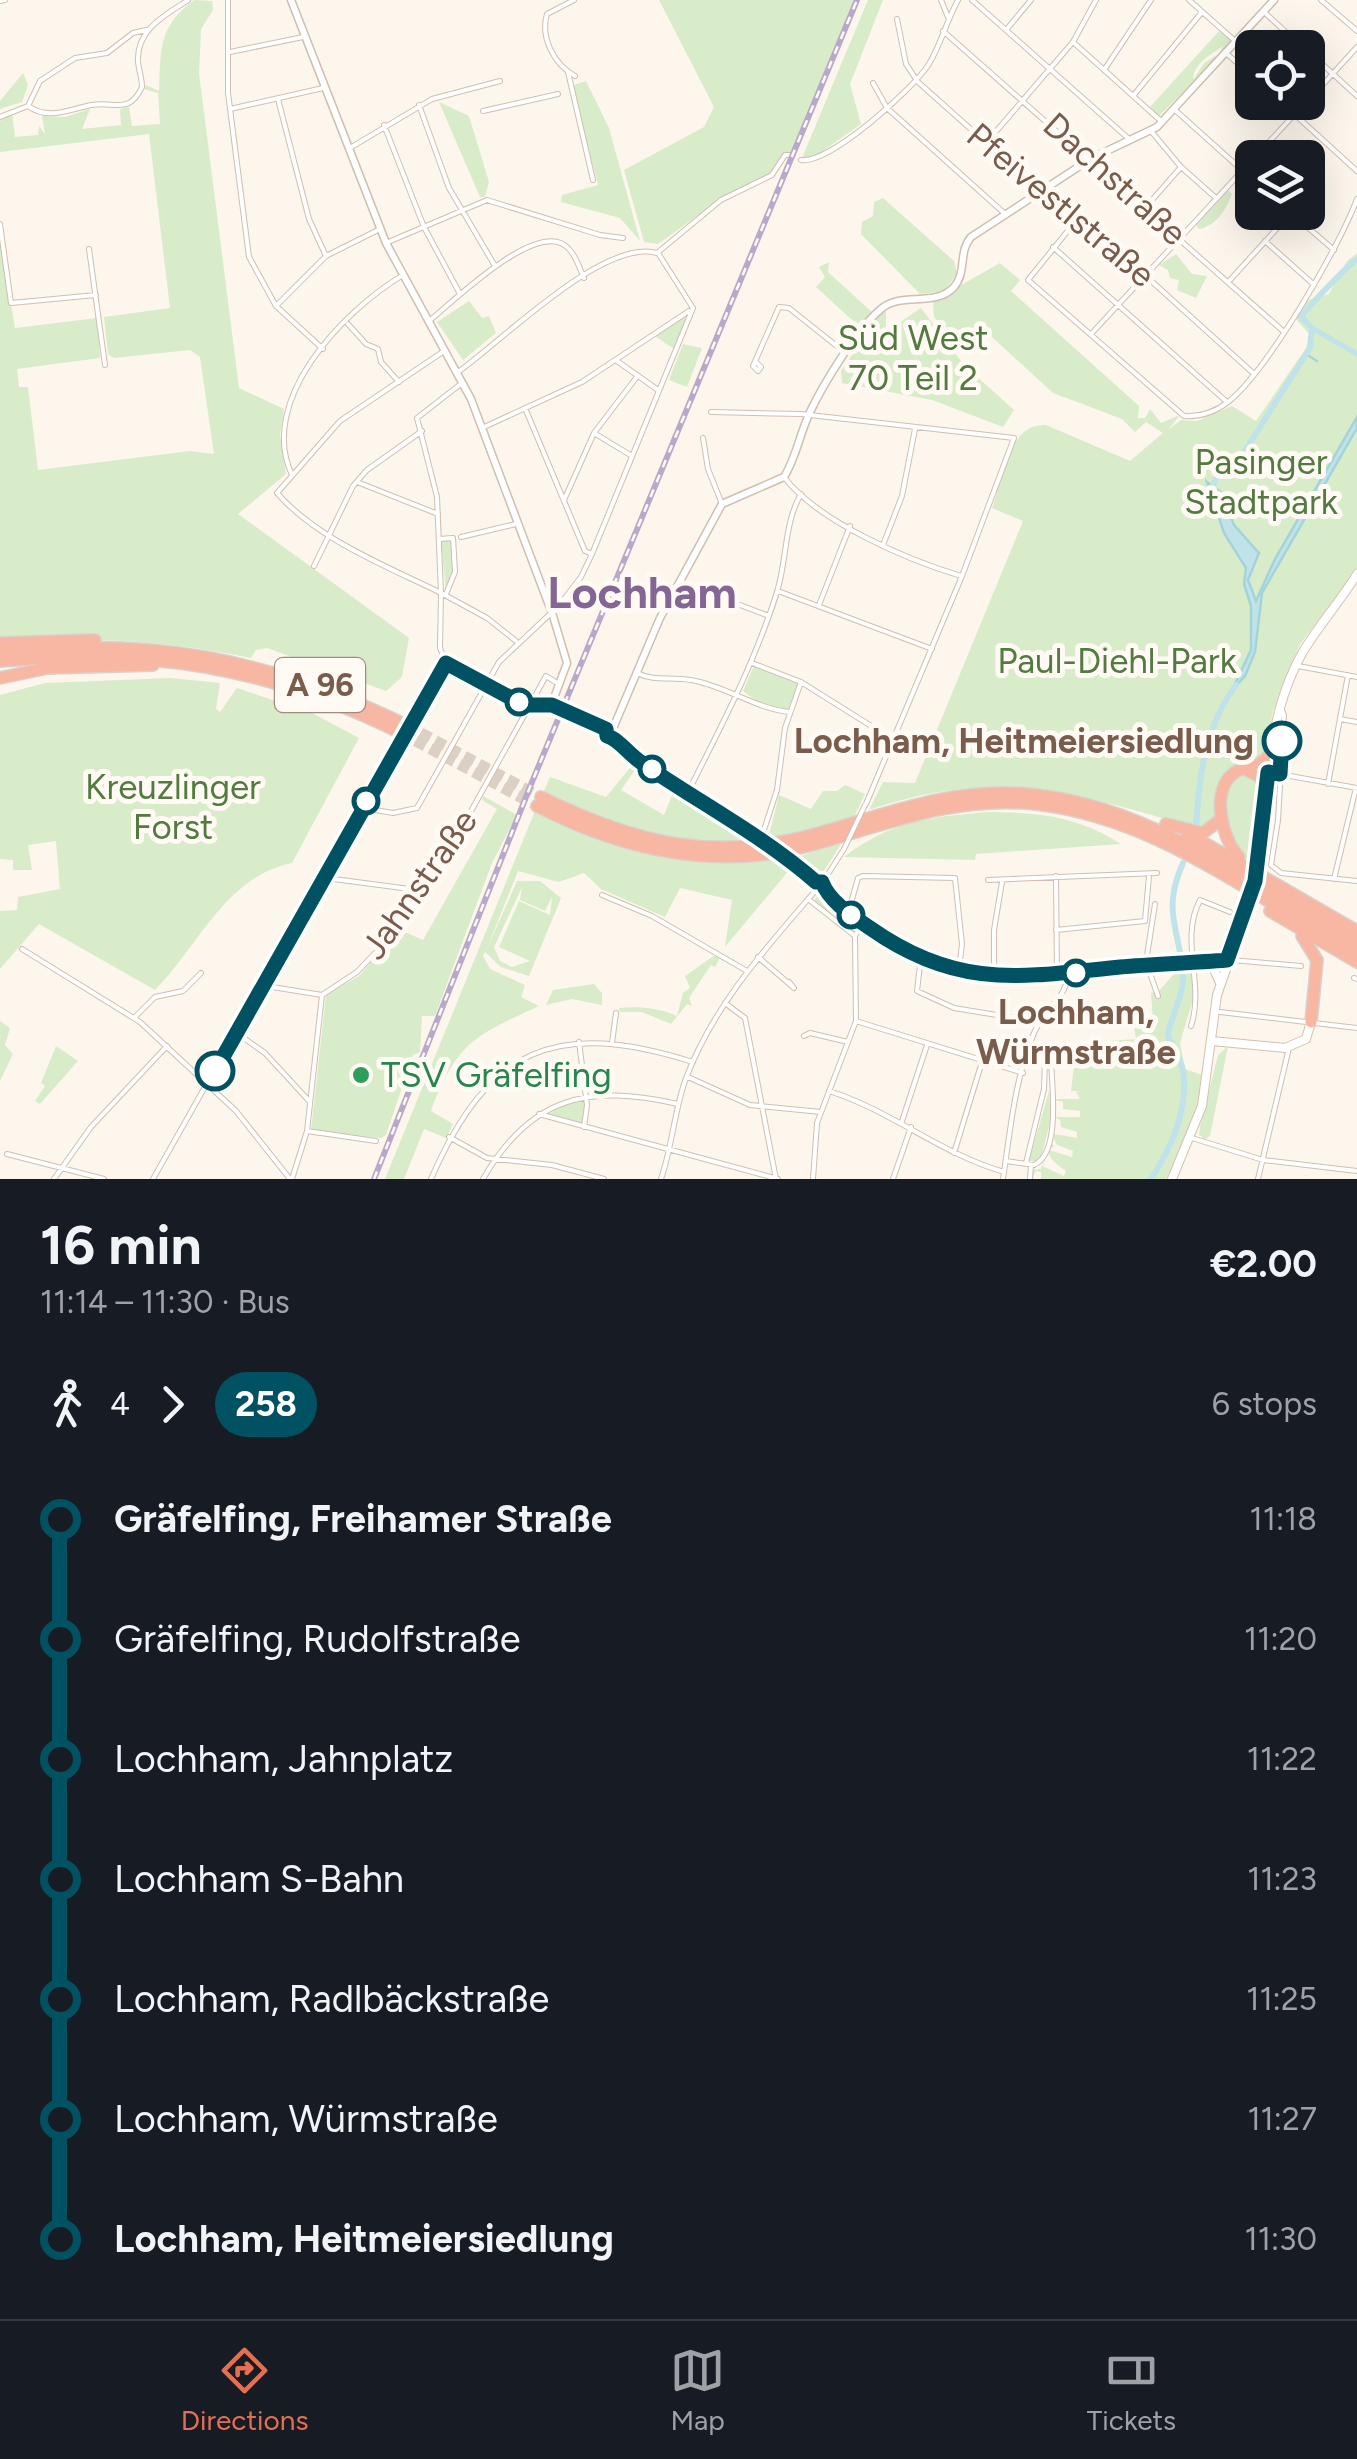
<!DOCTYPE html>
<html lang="en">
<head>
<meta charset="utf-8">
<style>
  :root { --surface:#171b24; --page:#20242c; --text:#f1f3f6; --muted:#9ea1a6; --line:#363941; --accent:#e76f51 }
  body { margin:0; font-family:Figtree,sans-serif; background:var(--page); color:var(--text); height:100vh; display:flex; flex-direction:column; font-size:38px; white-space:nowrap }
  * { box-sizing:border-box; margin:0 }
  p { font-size:32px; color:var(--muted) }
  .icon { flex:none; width:55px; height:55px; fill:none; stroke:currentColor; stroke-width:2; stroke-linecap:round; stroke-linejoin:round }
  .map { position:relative; height:1179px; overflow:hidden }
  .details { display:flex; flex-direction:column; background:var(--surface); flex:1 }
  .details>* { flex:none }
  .badge { padding:0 20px; border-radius:32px; font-size:35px; line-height:65px }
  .controls { position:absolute; left:1235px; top:30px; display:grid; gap:20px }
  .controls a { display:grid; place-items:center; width:90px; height:90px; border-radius:15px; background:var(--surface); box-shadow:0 10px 40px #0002; font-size:50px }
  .map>.badge { position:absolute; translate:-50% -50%; box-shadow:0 0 0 5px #fff }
  .legs { display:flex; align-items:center; gap:15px; height:110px; padding:0 40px; font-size:32px }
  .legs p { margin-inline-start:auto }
  .overview { display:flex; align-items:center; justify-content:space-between; height:170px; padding:0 40px }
  h1 { font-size:55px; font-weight:700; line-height:75px }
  ul { padding:0 40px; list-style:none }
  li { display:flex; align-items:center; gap:35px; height:120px; font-size:38px }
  li i { display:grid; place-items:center; width:15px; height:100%; margin:0 12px; background:currentColor }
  li i::after { content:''; width:25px; height:25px; margin:-12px; border:8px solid; border-radius:50%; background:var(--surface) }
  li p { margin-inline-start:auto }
  li:first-child i { background:linear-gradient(#0000 50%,currentColor 0) }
  li:last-child i { background:linear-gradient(currentColor 50%,#0000 0) }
  .tabs { display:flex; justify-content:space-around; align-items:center; height:140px; border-top:2px solid var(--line); background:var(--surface); font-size:28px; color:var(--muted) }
  .tabs a { display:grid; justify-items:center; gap:5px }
  .tabs .active { color:var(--accent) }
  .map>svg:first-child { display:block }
  .green { fill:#d8ecc9; fill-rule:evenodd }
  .water { fill:#bfe3e8; stroke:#a5d3da; stroke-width:2.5 }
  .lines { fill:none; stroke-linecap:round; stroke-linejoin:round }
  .stream { stroke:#a5d3da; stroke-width:2.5 }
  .canal { stroke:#bfe3e8; stroke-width:5 }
  .river { stroke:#bfe3e8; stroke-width:6 }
  .motorway-tunnel { stroke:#dcd0c4; stroke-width:11; stroke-dasharray:11 5.5; stroke-linecap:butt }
  .minor-casing { stroke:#d1beb0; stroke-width:6 }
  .tertiary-casing { stroke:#d1beb0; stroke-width:9 }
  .secondary-casing { stroke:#d6c0b0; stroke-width:10 }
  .motorway-casing { stroke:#dad1cd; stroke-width:14 }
  .minor { stroke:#fff; stroke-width:4 }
  .tertiary { stroke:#fff; stroke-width:6 }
  .secondary { stroke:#fff; stroke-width:8 }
  .motorway { stroke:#f7b7a3; stroke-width:11 }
  .rail-casing { stroke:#b9a8c9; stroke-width:6 }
  .rail { stroke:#fffaf3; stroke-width:2.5; stroke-dasharray:8; stroke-linecap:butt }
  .minor-bridge-casing { stroke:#d1beb0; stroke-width:6; stroke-linecap:butt }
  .tertiary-bridge-casing { stroke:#d1beb0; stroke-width:9; stroke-linecap:butt }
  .secondary-bridge-casing { stroke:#d6c0b0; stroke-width:10; stroke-linecap:butt }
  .minor-bridge { stroke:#fff; stroke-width:4 }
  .tertiary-bridge { stroke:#fff; stroke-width:6 }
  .secondary-bridge { stroke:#fff; stroke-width:8 }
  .line-1-casing { stroke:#fff; stroke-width:22 }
  .line-1 { stroke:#005262; stroke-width:15 }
  .stop-1-dot { fill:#fff; stroke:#005262; stroke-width:5 }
  .leisure-dot { fill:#2e9e5b; stroke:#fffaf3; stroke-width:4 }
  .labels { text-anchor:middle; stroke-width:10; stroke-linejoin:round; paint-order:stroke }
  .shield { fill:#fffaf3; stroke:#a28b7f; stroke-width:2.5 }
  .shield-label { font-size:32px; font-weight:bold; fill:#7a5c4d }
  .street-label { font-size:35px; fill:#7a5c4d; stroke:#fffaf3 }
  .park-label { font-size:35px; fill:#537a41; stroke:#fffaf3 }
  .stop-label { font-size:35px; font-weight:bold; fill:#7a5c4d; stroke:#fffaf3; text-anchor:end }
  .leisure-label { font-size:35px; fill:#27864d; stroke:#fffaf3; text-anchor:start }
  .district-label { font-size:45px; font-weight:bold; fill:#846695; stroke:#fffaf3 }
</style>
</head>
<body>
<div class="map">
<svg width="1357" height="1179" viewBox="0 0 1357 1179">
  <rect width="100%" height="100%" fill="#fdf6ec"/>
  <!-- green -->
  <path class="green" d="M194,0L212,1L213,10L201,29L199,73L239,388L284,409L280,435L286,474L238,514L409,638L402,677L386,691L267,648L256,650L251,658C168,640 85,637 0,641V240L15,328L97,318L100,358L17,369L19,387H28L38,470L190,451L214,454L200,357L190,350L114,358L108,354L104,317L170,308L149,134L0,152V121L12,113L15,137L38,135L39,126L45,134L42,116L65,117L90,109L82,129L121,125L120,109L129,107L132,126L160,124L158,93L144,89L146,85L159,91C161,48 158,27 194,0Z
    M659,0H854L792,153L781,156L770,176L721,199L658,244L644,242L624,170L704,127L714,107Z
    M868,0H883L850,84L861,124L816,156L802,158Z
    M1219,31L1232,42L1226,50H1221L1223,46C1210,55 1194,63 1193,80L1204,63L1224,51L1159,116L1150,107Z
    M23,73L28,85L22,102L0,109V101Z
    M586,81L609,128L640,241L620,218L561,202L562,195L598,185L572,86Z
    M439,102L469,116L489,182L485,197H480Z
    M1227,189L1232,194C1226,210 1216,226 1199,229L1196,225Z
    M883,198L954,261L957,273L945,291L920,294L861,234L862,222L873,216L874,202Z
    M1357,253V570L1300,644L1273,711L1263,760L1231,770L1218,819L1205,831C1081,794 998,766 869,810L883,782L915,783L1023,521L992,508C1003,478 1008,423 1046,425L1130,461L1163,433L1146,422L1135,432L1122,419L1053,393L981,327L956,348L934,317L933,301L1000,263L1020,280L1011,291L1139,406L1138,418H1145L1150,409L1161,423L1180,415L1168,430L1181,420L1197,421L1232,406L1256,421L1306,348L1310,335L1295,318L1305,301L1329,294L1347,261Z
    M1176,254L1192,274L1207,276L1196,298L1177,290L1179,280L1170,278L1168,270L1159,265Z
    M829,262L828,272L873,313L862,329L816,287L825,277L819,267Z
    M469,301L482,318L489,316L496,333L463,360L437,322Z
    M921,308L964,365L1014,410L1003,427L932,400L842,383L841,371L881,313L886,311V332Z
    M681,316L686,319L674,349L655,336Z
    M683,344L702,348L687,387L669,380Z
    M451,540L453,572L446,591L441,541Z
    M754,666L798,684L788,710L762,705L743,691Z
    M171,678L220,683L216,709L220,712L237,688L312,713L359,738L292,863C225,877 200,944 155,990L39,924L0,969V911L17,910L18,897L60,889L56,841L28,845L32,870H13V860L0,859V695L45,683Z
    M633,764L637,767L621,790L664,815L675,788L752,839C675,850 603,819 543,793L550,777L606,797Z
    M1239,774H1252L1263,790L1254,866C1225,844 1211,803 1239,774Z
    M845,785L865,794L854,817L768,839L779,795L811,809L823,791H837Z
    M483,796L517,815L492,863L435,1016H422L420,1052L413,1055L386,1135L381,1138L311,1130L326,995L359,976L398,929L423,940L497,809L482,800Z
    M535,811C611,852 691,873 778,859L791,868L725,947L732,900L680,888L665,917L601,889L584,873L559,882L518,871L486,951L517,881H540L561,898L529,976L501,967L485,952L483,956L490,969L525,985L521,997L539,1006C474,1036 457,1042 431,1111L453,1124L446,1138L424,1129L404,1179H385ZM522,887L520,900L545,911L552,897L550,915L519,901L499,947L530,961L512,967L500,961L494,947Z
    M987,812C1037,812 1078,816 1121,844L976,854L975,860L844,857C891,821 929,817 987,812Z
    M841,844L820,877L795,858L840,843Z
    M818,896L826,897L858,925L857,929L850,932L813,902Z
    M715,955L720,958L715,967L711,965L689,998L692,1006L687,1004L671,1024L642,1012H620L619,1008C637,1006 660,1008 677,1016L683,993L690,988L685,976Z
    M1179,968L1192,969L1194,996L1180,1043L1185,1069L1205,1076L1188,1136L1166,1179H1041V1172L1036,1171L1031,1179L1032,1170L1041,1169L1043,1160L1049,1162L1044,1161L1042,1166L1064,1176L1066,1171C1056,1164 1045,1157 1049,1144L1055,1145L1049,1150L1072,1157L1073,1151L1057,1145L1051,1134L1053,1128L1059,1129L1054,1128V1134L1077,1138V1132L1061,1127L1060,1120L1054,1117V1111H1060H1056V1117H1080V1111L1063,1109V1102L1054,1100V1094L1061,1093L1056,1094V1099H1080L1076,1092L1081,1091H1071L1075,1058L1107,1057L1108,1041L1136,1039L1134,1027L1153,1022L1151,993L1159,991Z
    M594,984L602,993V1005L572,999L546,1005L553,990Z
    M0,1021L10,1028L5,1045L13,1054L0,1081Z
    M56,1046L78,1061L40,1104L35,1101L45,1086L41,1083Z
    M1228,1046L1210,1136L1205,1139L1199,1135L1200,1127L1218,1055Z
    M1049,1091L1051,1119L1040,1161H1029Z
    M585,1097L583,1124L546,1117L562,1104Z"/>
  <!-- water -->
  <path class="water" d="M1357,417V428L1262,593L1255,652L1245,676L1232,690L1251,650V606L1244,584L1246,568L1224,533L1207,482L1222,493L1234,525L1259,553L1248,580L1256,601L1275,559Z"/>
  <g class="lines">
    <!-- stream -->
    <path class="stream" d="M1306,354L1317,361"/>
    <!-- canal -->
    <path class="canal" d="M1312,328L1357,354"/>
    <!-- river -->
    <path class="river" d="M1212,488L1220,469L1241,457L1310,348L1312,328L1301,317C1306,309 1350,263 1357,259
      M1196,829C1199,778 1204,728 1236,685
      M1151,1179C1171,1148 1189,1109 1183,1071C1181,1057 1170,1048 1168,1034C1171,1017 1183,996 1183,980C1182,931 1160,914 1183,863"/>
    <!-- motorway-tunnel -->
    <path class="motorway-tunnel" d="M406,725L541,797
      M401,733L537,806"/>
    <!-- minor casing -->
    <g class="minor-casing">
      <path id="minor" d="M228,0V93L249,257L276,306L323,349
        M574,0L547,14C540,38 554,64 575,76
        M941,0L948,17
        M972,0L1129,139
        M1189,0L1234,40
        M1321,0L1357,31
        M0,1L5,0
        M1263,11L1303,48
        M897,19L906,64L918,82L1075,222L1085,221L1253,373
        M1006,30L1031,0
        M943,31L1283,331
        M1073,42L1162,122
        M1308,51L1357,96
        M230,52L303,37
        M1226,53L1252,76
        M1104,70L1151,0
        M568,72L593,180
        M873,83L887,108L1004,213
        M1133,96L1202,12
        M278,99L309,219L326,256
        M1308,101L1357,47
        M1281,102L1357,171
        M419,105L449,188L495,266
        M28,106C49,121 69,109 92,105C115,101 129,115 142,87C142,78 139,71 138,62C136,29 166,15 188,0
        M28,106L40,81L75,58L107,53L133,33L146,30
        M230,109L323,88
        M1175,110L1252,179
        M483,111L558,94
        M0,117L28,106
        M384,125L424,227L460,294
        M1151,131L1181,167L1216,198
        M986,143L1073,42L1096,0
        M350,148L432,99L500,81
        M801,160C830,164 913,89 929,64C941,44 947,20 958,0
        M1146,207L1181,167
        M1290,212L1334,250
        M1075,222L1028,280L1184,416C1199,417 1215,412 1228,402C1267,371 1339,248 1357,199
        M0,224L11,303L96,295
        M1265,241L1312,283
        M386,243L487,200L600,235L623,238
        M1053,247L1227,402
        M89,249L105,365
        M657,253L721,200L772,175L785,155H791
        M658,253L693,308
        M1230,280L1291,213
        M276,306L326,256L380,229
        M429,321C452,303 540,215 569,249C576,256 580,269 584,278
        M348,324L366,344L378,349L381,362L399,382
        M1092,333L1306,102
        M444,351L340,421L277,493C317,539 386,566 441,593L440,648L446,663
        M617,361L658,390
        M755,361L761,367L758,371L753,366L779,307L789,308L843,351
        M458,372C501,342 603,238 657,253
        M462,383L417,418L437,497L441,593L487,618L516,641
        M525,408L585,551L592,554
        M711,412L801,414L1014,438L962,576L866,804
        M482,428L582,382L689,311
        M594,433L632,456
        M703,438L708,469L722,504
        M292,475C257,400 343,311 403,275
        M784,477C818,522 908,560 961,576
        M357,482L438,514
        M564,500L594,433L636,378
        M461,537L516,524
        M439,539L453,538L455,572L446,594
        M883,545L902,496L915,429
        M314,566L353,486L367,470L422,431
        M680,582L769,616
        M778,591L932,649
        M819,605L850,526
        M555,611L581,577L592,554L693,308
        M752,663L801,682L892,739
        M1298,666L1357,677
        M637,673C655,682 671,676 691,680C726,686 754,708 789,712
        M1281,708L1284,715L1278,820L1271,865L1281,873L1357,881
        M1340,719L1357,722
        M409,725L446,663L524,705C533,708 547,709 553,701L528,707
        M1268,772L1357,788
        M1328,784L1348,675
        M689,790C722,725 755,662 777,592C787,560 784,523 801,494
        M363,808L393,813L417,808L499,662L549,615
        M761,839L777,790L785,728L801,682
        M1056,876L1057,975
        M326,878L410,889
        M1334,879L1356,788
        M988,880L1157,873
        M823,882L844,849
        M602,895L652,916L747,971
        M808,899L855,936
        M1155,904L1146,962L1158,996
        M849,910L858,878L863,876L955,878L962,944L959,969
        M863,923L855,936L856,1021L1023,1073
        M1056,930L1145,921L1149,876
        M22,949L140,1022L236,1111L290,1179
        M921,956L917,991L954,1008L1040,1022
        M758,957L794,988L789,982
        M1231,960L1301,966
        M994,976V930L1002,882
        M1354,978L1357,979
        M266,986L322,995L357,972L379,949L410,889L470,813L546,676L557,683
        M725,1003L745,1018L776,1179
        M1220,1012L1357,1028
        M134,1018L155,997L183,991L201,973
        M1191,1026C1205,984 1179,940 1200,900L1230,912
        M238,1034L265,1053L310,1102
        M804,1036L810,1033L848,1042
        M579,1042L587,1105L584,1127
        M612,1043L616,1013
        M1026,1057L1051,1061L1061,1048L1097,1047
        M688,1077L750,1105L821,1112
        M829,1091C892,1111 941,1154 1004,1172
        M539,1114L778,1179
        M902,1121L927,1045
        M307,1131L376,1141
        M449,1137L487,1158L552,1165L604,1179
        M1192,1138L1263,1160L1357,1171
        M954,1153L982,1062
        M7,1154L104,1179
        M1006,1161L1034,1165C1061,1153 1052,1086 1051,1061
        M1026,1163L1044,1089L1045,1060
        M54,1179L91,1127L167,1046
        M153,1179L402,738
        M292,1179L307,1131L322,995
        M431,1179C489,1046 557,1019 693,1062
        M483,1179C531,1096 588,1084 678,1104
        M661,1179C672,1147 674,1113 685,1081C712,1007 765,949 816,890
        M813,1179L817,1123L856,1021
        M893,1179L911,1127
        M1003,1179C1010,1132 1015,1077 1034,1033C1043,1011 1066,1000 1068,974
        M1030,1179L1031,1165
        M1258,1179L1289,1048"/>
    </g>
    <!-- tertiary casing -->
    <g class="tertiary-casing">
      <path id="tertiary" d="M291,0L386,243L471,399L553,616L567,663L554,698L559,708
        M574,715L606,729L607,736L616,737L639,762L759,837
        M614,726L660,618L722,504L784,477C796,458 800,433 810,412C824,383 856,330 881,309C901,291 935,308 954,287C967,272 958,252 971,237L1092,158L1157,127L1274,0
        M787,859L816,883
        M823,890L895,944L969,972L1027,979L1227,960"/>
    </g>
    <!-- secondary casing -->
    <g class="secondary-casing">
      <path id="secondary" d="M1259,860C1268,789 1266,715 1304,650C1320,624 1341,600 1357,574
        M1212,965L1220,983
        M1212,1041L1285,1048L1306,1039L1311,1022
        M1172,1179L1202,1106L1217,995L1247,910"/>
    </g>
    <!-- motorway casing -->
    <g class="motorway-casing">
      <path id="motorway" d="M0,643L95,640
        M0,652C151,636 269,659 406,725
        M0,661C150,648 266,666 401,733
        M0,678L47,668L153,665
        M1247,770L1259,776L1266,789
        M541,797C636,844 715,863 819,833C890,813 951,788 1027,794C1155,805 1246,886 1357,942
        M537,806C623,850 713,871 808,846C885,825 953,795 1036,804C1159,818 1251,897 1357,952
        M1166,824L1203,833L1220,820
        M1187,833L1357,931
        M1239,857C1222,840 1210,790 1234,773C1247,763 1258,770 1269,755
        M1270,911L1357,962
        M1302,936L1317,960L1311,1022"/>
    </g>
    <!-- minor -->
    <use href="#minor" class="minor"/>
    <!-- tertiary -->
    <use href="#tertiary" class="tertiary"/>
    <!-- secondary -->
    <use href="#secondary" class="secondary"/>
    <!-- motorway -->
    <use href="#motorway" class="motorway"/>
    <!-- rail casing -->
    <g class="rail-casing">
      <path id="rail" d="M374,1179L532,782L857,0"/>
    </g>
    <!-- rail -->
    <use href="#rail" class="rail"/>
    <!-- minor-bridge casing -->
    <g class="minor-bridge-casing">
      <path id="minor-bridge" d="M844,849L865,805"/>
    </g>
    <!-- tertiary-bridge casing -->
    <g class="tertiary-bridge-casing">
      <path id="tertiary-bridge" d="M759,837L787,859"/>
    </g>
    <!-- secondary-bridge casing -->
    <g class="secondary-bridge-casing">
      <path id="secondary-bridge" d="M1247,910L1259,860"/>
    </g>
    <!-- minor-bridge -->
    <use href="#minor-bridge" class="minor-bridge"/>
    <!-- tertiary-bridge -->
    <use href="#tertiary-bridge" class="tertiary-bridge"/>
    <!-- secondary-bridge -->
    <use href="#secondary-bridge" class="secondary-bridge"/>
  </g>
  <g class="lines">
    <!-- line-1 casing -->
    <g class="line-1-casing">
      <path id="line-1" d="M215,1071L446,663L524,705H552L606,729L607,736C619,739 629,755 642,763C700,803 762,835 816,882H822C829,901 851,915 870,928C958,990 1021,977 1120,967C1156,964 1191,963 1227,960L1255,881L1268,772L1280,774L1282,741"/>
    </g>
    <!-- line-1 -->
    <use href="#line-1" class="line-1"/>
  </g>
  <!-- markers -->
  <g class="stop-1-dot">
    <circle cx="519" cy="702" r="12"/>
    <circle cx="1282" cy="741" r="18"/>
    <circle cx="652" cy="769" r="12"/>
    <circle cx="366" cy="801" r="12"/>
    <circle cx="851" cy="915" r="12"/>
    <circle cx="1076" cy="973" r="12"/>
    <circle cx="215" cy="1071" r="18"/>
  </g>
  <circle class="leisure-dot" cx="361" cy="1075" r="10"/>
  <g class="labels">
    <!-- shield labels -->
    <rect class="shield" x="275" y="658" width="90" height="54" rx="8"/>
    <g class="shield-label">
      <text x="320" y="696">A 96</text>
    </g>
    <!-- street labels -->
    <g class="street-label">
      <text transform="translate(1115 179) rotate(42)" y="12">Dachstraße</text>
      <text transform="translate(1061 205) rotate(40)" y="12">Pfeivestlstraße</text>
      <text transform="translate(419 884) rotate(-55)" y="12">Jahnstraße</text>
    </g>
    <!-- park labels -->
    <g class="park-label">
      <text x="913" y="350">Süd West<tspan x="913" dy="40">70 Teil 2</tspan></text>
      <text x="1261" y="474">Pasinger<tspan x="1261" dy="40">Stadtpark</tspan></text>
      <text x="1117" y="673">Paul-Diehl-Park</text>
      <text x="173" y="799">Kreuzlinger<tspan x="173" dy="40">Forst</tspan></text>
    </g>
    <!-- stop labels -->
    <g class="stop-label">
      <text x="1254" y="753">Lochham, Heitmeiersiedlung</text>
      <text x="1076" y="1024" text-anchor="middle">Lochham,<tspan x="1076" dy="40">Würmstraße</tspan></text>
    </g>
    <!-- leisure labels -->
    <g class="leisure-label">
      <text x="381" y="1087">TSV Gräfelfing</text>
    </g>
    <!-- district labels -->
    <g class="district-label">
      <text x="642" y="608">Lochham</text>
    </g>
  </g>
</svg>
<div class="controls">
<a><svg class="icon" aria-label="locate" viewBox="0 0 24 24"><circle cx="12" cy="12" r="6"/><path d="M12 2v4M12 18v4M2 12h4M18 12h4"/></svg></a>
<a><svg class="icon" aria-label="layers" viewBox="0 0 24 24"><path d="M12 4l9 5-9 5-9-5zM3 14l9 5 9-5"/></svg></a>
</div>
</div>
<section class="details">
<div class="overview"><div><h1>16 min</h1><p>11:14 – 11:30 · Bus</p></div><b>€2.00</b></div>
<div class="legs"><svg class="icon" aria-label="walk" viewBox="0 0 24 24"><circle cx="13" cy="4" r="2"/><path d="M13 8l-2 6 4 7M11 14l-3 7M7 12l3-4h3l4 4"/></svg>4<svg class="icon" aria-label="forward" viewBox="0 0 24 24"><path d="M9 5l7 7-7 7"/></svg><b class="badge" style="background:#005262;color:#fff">258</b><p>6 stops</p></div>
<ul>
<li><i style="color:#005262"></i><b>Gräfelfing, Freihamer Straße</b><p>11:18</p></li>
<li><i style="color:#005262"></i><span>Gräfelfing, Rudolfstraße</span><p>11:20</p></li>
<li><i style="color:#005262"></i><span>Lochham, Jahnplatz</span><p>11:22</p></li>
<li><i style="color:#005262"></i><span>Lochham S-Bahn</span><p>11:23</p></li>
<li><i style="color:#005262"></i><span>Lochham, Radlbäckstraße</span><p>11:25</p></li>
<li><i style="color:#005262"></i><span>Lochham, Würmstraße</span><p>11:27</p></li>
<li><i style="color:#005262"></i><b>Lochham, Heitmeiersiedlung</b><p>11:30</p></li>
</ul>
</section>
<nav class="tabs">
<a class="active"><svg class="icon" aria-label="directions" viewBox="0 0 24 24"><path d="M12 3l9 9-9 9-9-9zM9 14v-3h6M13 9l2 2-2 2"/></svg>Directions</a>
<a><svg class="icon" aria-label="map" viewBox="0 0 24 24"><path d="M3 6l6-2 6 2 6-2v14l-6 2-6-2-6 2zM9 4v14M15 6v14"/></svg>Map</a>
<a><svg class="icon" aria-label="tickets" viewBox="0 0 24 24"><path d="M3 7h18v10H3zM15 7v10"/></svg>Tickets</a>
</nav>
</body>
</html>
